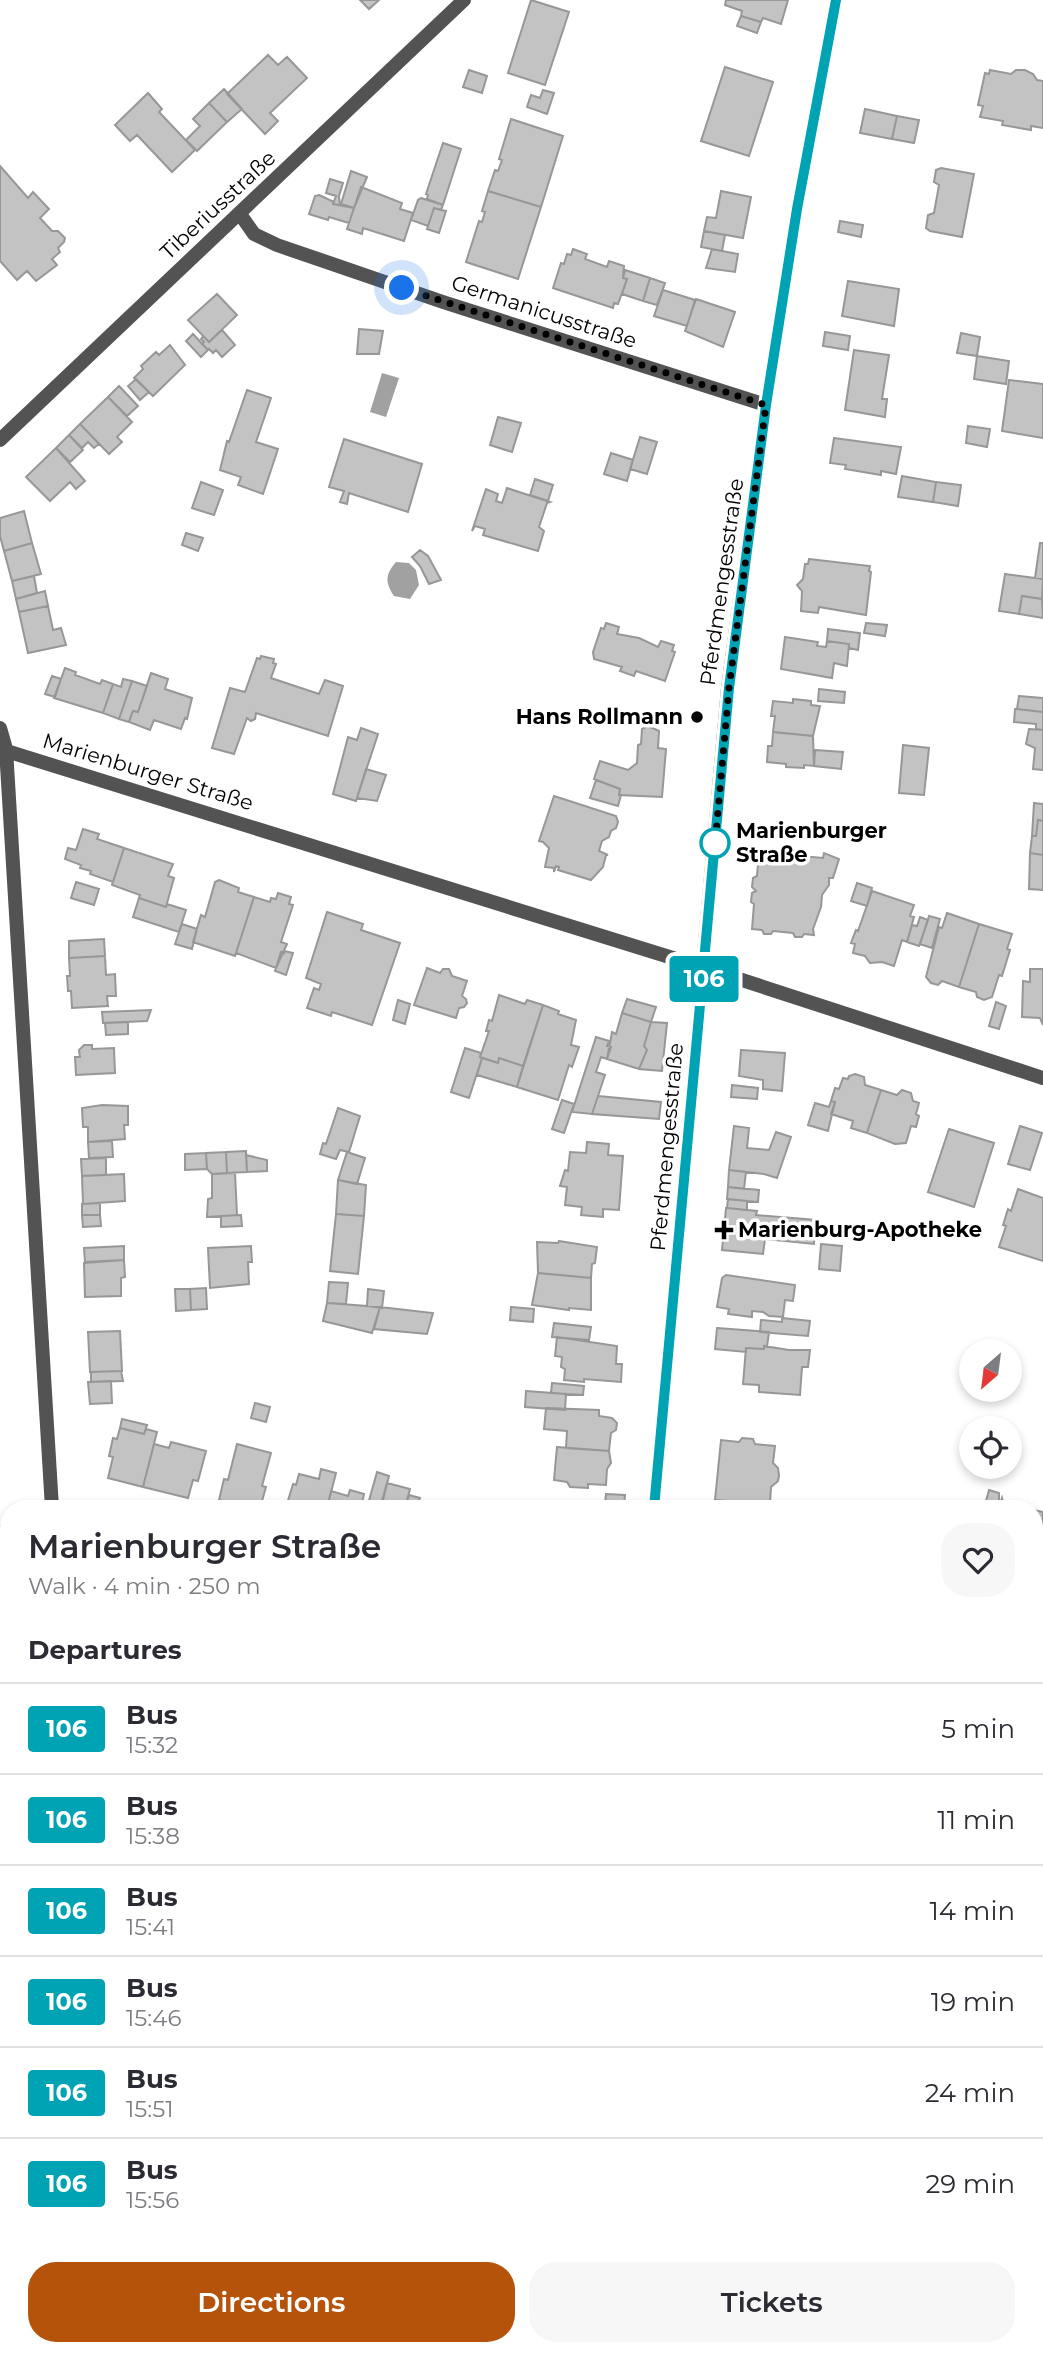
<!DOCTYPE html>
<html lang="en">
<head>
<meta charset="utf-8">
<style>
  :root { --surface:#fff; --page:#f7f7f7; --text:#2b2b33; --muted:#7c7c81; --line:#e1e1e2; --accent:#b45309 }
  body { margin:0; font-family:Montserrat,sans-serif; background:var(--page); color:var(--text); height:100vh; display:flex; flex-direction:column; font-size:26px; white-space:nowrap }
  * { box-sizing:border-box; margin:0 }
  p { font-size:23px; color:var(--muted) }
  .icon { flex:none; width:38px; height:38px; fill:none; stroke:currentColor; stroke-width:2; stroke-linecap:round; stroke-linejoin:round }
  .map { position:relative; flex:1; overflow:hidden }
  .details { position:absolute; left:0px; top:1500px; width:1043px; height:856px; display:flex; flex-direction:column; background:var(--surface); border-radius:28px 28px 0 0; box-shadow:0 4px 10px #0003 }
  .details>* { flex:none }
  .badge { padding:0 14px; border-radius:5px; font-size:24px; line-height:46px }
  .needle { width:46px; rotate:208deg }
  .tools { position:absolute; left:959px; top:1339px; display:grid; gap:14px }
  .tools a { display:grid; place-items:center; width:63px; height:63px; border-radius:50%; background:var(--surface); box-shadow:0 4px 10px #0003; font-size:35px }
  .you { position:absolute; width:35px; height:35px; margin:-18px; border:5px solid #fff; border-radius:50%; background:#1a73e8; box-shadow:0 0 0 10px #1a73e833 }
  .map>.badge { position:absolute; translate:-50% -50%; box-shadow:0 0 0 4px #fff }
  h2 { padding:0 28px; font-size:26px; line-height:63px }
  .round { display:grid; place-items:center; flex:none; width:74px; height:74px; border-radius:28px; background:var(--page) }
  .head { display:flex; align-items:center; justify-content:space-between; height:119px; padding:0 28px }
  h1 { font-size:33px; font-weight:600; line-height:52px }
  .button { display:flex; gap:14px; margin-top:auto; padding:14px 28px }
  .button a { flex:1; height:80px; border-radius:28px; background:var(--accent); color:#fff; font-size:28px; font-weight:600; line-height:80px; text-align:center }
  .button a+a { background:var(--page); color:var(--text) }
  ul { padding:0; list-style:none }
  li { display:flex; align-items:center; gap:21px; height:91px; padding:0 28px; border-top:2px solid var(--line) }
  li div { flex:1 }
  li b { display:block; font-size:26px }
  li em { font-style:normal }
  li .badge { min-width:77px; font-weight:700; text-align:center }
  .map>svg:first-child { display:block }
  .green { fill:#dadada }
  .water { fill:#a1a1a1 }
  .building { fill:#c3c3c3; stroke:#979797; stroke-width:2 }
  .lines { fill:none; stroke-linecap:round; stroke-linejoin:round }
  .service { stroke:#535353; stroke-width:12 }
  .minor { stroke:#535353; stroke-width:14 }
  .secondary { stroke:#202020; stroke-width:14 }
  .line-casing { stroke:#fff; stroke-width:16 }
  .line { stroke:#00a3b4; stroke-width:10 }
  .walk { stroke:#000; stroke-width:7; stroke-dasharray:0 12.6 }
  .poi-dot { fill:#000; stroke:#fff; stroke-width:2.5 }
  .stop-dot { fill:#fff; stroke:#00a3b4; stroke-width:3.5 }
  .labels { text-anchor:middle; stroke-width:7; stroke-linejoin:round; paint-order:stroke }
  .street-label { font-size:21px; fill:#000; stroke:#fff }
  .poi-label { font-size:21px; font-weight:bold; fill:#000; stroke:#fff; text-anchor:end }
  .stop-label { font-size:21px; font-weight:bold; fill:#000; stroke:#fff; text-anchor:start }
</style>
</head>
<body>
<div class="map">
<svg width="1043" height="2355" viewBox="0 0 1043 2355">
  <rect width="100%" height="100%" fill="#fff"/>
  <!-- green -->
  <path class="green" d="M1043,1689V1747L1034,1745V1721Z"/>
  <!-- water -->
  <path class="water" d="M382,373L399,378L386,417L370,412Z
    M396,562L409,563L416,570L419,585L410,599L394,596C385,582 385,575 396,562Z"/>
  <!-- building -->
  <path class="building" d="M360,0H379L369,9Z
    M531,0L569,12L545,85L508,73Z
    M726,0H788L781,24L763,18L761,22L741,16L742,11L725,5Z
    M741,16L761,22L757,33L737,26Z
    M268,55L278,65L287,57L307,78L270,113L278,121L265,134L227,94Z
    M725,67L773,82L749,156L701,141Z
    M469,70L487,76L482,93L463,87Z
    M990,70L1011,74L1016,70H1025L1033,74L1037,80L1043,81V128L1031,126V130L1002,125L1003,121L980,117L983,106L978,105L985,73L989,74Z
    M224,89L242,109L227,122L209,103Z
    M543,90L554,93L547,114L527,107L531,95L540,98Z
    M148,93L162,109L159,112L195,150L172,172L137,135L130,141L115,125Z
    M209,103L227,122L197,151L186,140L200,126L193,119Z
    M865,109L897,116L892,139L860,133Z
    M897,116L919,120L914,143L892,139Z
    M511,119L563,136L541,207L488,191L495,170L498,171L502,160L499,159Z
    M443,143L461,149L443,205L427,199L428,195L426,194Z
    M0,166L28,198L33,192L49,209L40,218L52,231H58L65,238L64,242L58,248L60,252L52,259L57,265L36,281L27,271L17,280L0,261Z
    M941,168L974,174L962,237L930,231L926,228L928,215L934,213L939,185L934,182L936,170Z
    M351,171L367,177L354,208L341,204Z
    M330,179L343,183L339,196L340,205L333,204L336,196L326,193Z
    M361,187L402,203L400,209L413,213L404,241L363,228L362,234L347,229Z
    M488,191L541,207L518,279L466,262L479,221L482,222L485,212L482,211Z
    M721,191L751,197L743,238L704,231L707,217L716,218Z
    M319,195L334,202L333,204L354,208L349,223L329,217L328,220L309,214L315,196Z
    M421,198L443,205L441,210L434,208L428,226L411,220L418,200Z
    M434,208L446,211L439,233L427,229Z
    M840,221L863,225L861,237L838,232Z
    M704,231L725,235L722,251L701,247Z
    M573,249L587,254L585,259L607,267L609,261L624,266L623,278L627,279L618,304L614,303L613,308L553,288L561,263L564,264L567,254L571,255Z
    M712,249L738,254L735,272L706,268Z
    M625,270L650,278L643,301L622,294L627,279L623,278Z
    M650,278L665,283L657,305L643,301Z
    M848,281L899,289L894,326L842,316Z
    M663,290L695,300L687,326L654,316Z
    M217,294L237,315L209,342L188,320Z
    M696,299L735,312L723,347L685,331Z
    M359,329L383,331L379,354H357Z
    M222,330L235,345L222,357L216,350L213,353L209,349L208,350L202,344L204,342L201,339L203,336L209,342Z
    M825,332L850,336L848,350L823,346Z
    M961,333L980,337L977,356L957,353Z
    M193,334L208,350L201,357L186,341Z
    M170,345L185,365L153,396L134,378L143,369L141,366L156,352L159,355Z
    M854,350L889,355L882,399H887L885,417L845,410Z
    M977,356L1009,361L1006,384L974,379Z
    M136,379L149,392L140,400L128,386Z
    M1009,380L1043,384V438L1002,431Z
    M119,386L138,406L127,416L108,397Z
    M247,390L271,398L256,442L278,449L263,494L238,485L241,477L220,470L227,441L229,442Z
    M108,397L132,422L117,437L122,442L109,454L80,424Z
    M498,417L521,423L512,452L490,445Z
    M80,424L99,444L94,448L88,442L82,448L69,435Z
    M968,426L990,429L987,447L966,443Z
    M69,435L83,450L70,462L56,448Z
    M640,437L657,442L647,474L630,469Z
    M834,438L901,447L896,474L881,471V475L845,469L846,465L830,463Z
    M344,439L422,464L408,512L349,493L347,504L340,502L344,491L329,487Z
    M56,448L85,481L76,489L70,482L50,501L26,477Z
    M611,453L633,460L627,481L604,474Z
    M902,476L936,482L933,502L898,497Z
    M535,479L553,485L548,501L530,495Z
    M201,482L223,490L214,515L192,508Z
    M936,482L961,485L958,506L933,502Z
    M507,488L550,502L547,503L539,527L544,531L538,551L483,535L485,529L475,526L472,531L486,489L498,494L496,501L502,503Z
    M24,511L32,543L4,551L0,536V518Z
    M186,533L203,538L198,551L182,545Z
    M32,543L41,574L12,581L4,551Z
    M1040,543H1043V579L1035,578Z
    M420,550L428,556L441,580L429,584L420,566L412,557Z
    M809,559L870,566L869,571L871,572L866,615L819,607L818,613L801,611L802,591L797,585L803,579L805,564H808Z
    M1005,574L1043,579L1042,599L1022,596L1019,614L999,611Z
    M34,576L37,593L16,599L12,581Z
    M45,591L48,606L19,612L16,599Z
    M1022,596L1042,599L1043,618L1019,614Z
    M48,606L53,630L61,628L66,645L28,653L19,612Z
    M606,623L619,627L617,634L639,638L658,647L661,641L674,645L672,651L675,652L665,681L636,671L634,676L620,671L622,667L594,659L593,652L601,628L604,629Z
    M866,623L887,625L885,636L864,633Z
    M828,629L860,633L858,650L849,648V644L827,641Z
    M785,637L818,642L817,646L826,647L827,641L849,644L847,666L834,663L832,678L781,669Z
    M261,656L274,659L273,663L276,664L271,678L319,694L325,680L343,686L328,736L256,713L255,719L251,721L247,718L234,754L212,748L230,688L245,692L257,658L260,659Z
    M65,668L76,672L75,675L100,684L102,680L113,684L103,713L54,698Z
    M151,673L168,679L165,689L192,698L187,719L185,718L181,729L154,720L150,730L129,722L133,711L138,712Z
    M52,676L61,679L55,697L45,694Z
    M123,679L132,681L119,719L103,713L113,684L121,687Z
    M132,681L147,686L138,712L133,711L129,722L119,719Z
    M819,689L845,692L844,703L818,701Z
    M1019,696L1043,698V712L1017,709Z
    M793,699L811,701V705L820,706L813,736L773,732L775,716H771L773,701L793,703Z
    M1015,709L1043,712V730L1036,729V724L1014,722Z
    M648,726L659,731L658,748L666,749L662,797L619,795L620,789L594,779L600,761L628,770L637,763L638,745L641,744L642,729Z
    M361,728L378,734L356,801L333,794L348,737L357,740Z
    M1029,729L1043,730V770L1033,769L1035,748L1026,744Z
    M773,732L813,736L814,766L804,765V768L786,767V764L767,762L768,746H772Z
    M903,745L929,748L924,795L899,793Z
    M815,750L843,752L841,769L814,766Z
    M366,769L386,775L377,801L357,798Z
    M596,780L620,789L619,795H621L618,806L590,798Z
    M554,796L616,816L618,822L616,828L611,831L609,837L602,841L599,851L608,855H606L603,867L591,880L558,870L559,867L556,866L554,872V868L545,867L549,848L543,842L539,841Z
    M1034,803L1043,804V821L1038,820L1036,836H1032Z
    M1038,820L1043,821V855L1030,853L1032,836H1036Z
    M83,829L99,834L97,839L124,848L113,882L90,874L91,871L80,868L81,865L65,859L68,848L76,850Z
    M124,848L173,864L168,876L174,878L166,907L139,898L140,895L112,885Z
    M772,850H779L780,854L823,858L824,853L839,859L833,878H829V885L822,895L821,907L813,929L814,935L804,934L802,937H795L793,933L773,931L771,934H764L762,930L752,929L754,904L751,902L752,893L756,891L752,887L753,878L757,876L759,852L770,853Z
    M1030,853L1043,855V890L1029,889Z
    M219,880L239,888L238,892L254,897L235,956L193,942L201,915L205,917L215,882Z
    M76,882L99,889L94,905L71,898Z
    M857,883L872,888L867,906L851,901Z
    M872,891L914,905L910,916L914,917L907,942L902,940L894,966L882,962L870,963L865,956L853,953L855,944L851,943L856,930L858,931Z
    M278,893L291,897L289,904L293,905L281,942L287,944L276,968L236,953L254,897L270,902L271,898L276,899Z
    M139,898L166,907L167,904L186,910L179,932L133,917Z
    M327,912L363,924L361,930L400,943L372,1025L332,1012L331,1016L307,1008L314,988L319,990L321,984L306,978Z
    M947,913L979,924L959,987L942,981L938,985L931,983L926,977L939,927L942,928Z
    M929,916L940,919L932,948L920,944Z
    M920,917L928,920L919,946L907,942L912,925L917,926Z
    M182,924L197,929L192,949L175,944Z
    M979,924L1012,934L1007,949L1010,950L1002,976L999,975L992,997L984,1000L977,997L976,992L959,987Z
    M104,939L105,956L69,958V941Z
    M284,951L293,953L286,975L275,971L281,952L284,953Z
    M105,956L106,975L115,974L116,996H107L108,1006L72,1008L71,991H68L67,976H70L69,958Z
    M427,968L440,973L443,969H449L452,976L467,981L462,996L466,999L467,1003L464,1007L459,1008L456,1018L414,1005Z
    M1030,969H1043V1025L1040,1018L1022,1017L1023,981L1030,982Z
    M499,995L525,1004L527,1000L543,1005L523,1066L499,1058L498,1063L480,1057L489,1031H486L489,1020L492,1021Z
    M627,999L656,1007L651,1022L622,1013Z
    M398,1000L410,1004L405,1024L393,1020Z
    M996,1002L1006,1006L999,1029L989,1026Z
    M543,1005L559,1011L558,1014L576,1020L571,1045L579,1047L572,1067L569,1065L558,1100L517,1087Z
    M151,1010L147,1021L103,1023L102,1012Z
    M622,1013L651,1022L644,1046L647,1050L639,1069L607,1059L612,1032L616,1034Z
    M128,1022V1034L106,1035L105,1023Z
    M651,1022L667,1023L662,1071L639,1069L647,1050L644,1046Z
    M596,1037L609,1041L607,1046L611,1047L607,1059L601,1057L596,1072L605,1075L592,1114L572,1112Z
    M92,1045V1049L114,1048L115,1073L76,1075L75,1057H80L79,1050L84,1045Z
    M465,1048L481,1053L480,1057L482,1058L469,1098L451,1092Z
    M741,1050L785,1053L782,1091L763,1089V1080L739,1076Z
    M482,1058L498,1063L499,1058L523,1066L517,1087L477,1075Z
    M855,1074L864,1077L865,1085L881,1090L867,1133L851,1128L853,1121L831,1114L835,1102L831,1101L835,1088L839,1089L843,1078L848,1079L849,1076Z
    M732,1085L758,1088L757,1099L731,1097Z
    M881,1090L897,1095L902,1090L911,1093L913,1101L919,1103L916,1114L919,1116L916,1127L911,1126L906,1143L895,1144L867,1133Z
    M598,1096L661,1102L659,1119L592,1114Z
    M562,1100L574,1104L564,1133L552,1129Z
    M831,1101L835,1102L828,1131L808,1125L815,1103L829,1107Z
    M102,1105L128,1106V1125H124L125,1139L88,1142V1127H83L82,1108Z
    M338,1108L360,1116L349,1152L340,1150L336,1159L320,1154L323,1143L326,1144Z
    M734,1126L749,1128L747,1148L769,1150L776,1132L791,1137L777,1178L764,1174L729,1170Z
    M1020,1126L1042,1133L1030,1170L1008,1164Z
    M949,1129L994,1143L974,1207L928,1192Z
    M112,1141L113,1157L89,1158L88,1142Z
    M587,1142L609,1144L608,1155L623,1156L619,1210L603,1209V1217L581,1215L582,1207L565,1205L567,1187L560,1186L565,1170L568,1171L570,1152L586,1153Z
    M246,1151L247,1172L227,1173L226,1152Z
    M226,1152L227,1173L212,1174L207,1169L206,1153Z
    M347,1152L365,1158L357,1184L338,1180Z
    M206,1153L207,1169L185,1170V1154Z
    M246,1155L267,1160V1171L247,1172Z
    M106,1158V1175L82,1176L81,1159Z
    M729,1170L746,1172L744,1189L728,1187Z
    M235,1173L237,1215L207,1217L208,1199L212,1198V1174Z
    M124,1174L125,1201L83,1204L82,1176Z
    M338,1180L366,1185L364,1216L336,1214Z
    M728,1187L759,1190L758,1202L727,1199Z
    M1018,1189L1043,1198V1261L999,1247L1006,1226L1003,1225L1008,1209L1011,1211Z
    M728,1199L747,1201V1210L727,1208Z
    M100,1203V1215H82V1204Z
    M726,1208L757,1211L756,1215L816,1220L814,1244L765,1239L763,1254L722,1250Z
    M336,1214L364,1216L358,1274L330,1271Z
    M82,1215H100L101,1226L83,1227Z
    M241,1215L242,1226L221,1227V1216Z
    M559,1241L597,1247L595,1263L592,1264L591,1278L538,1273L537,1242L558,1243Z
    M821,1244L842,1246L840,1271L819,1269Z
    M124,1246V1260L85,1262L84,1248Z
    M251,1246L252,1262H248L249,1284L210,1288L208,1248Z
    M124,1260L125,1277L121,1278V1296L85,1297L84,1263Z
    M538,1273L591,1278V1310L569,1308V1310L532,1305Z
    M726,1275L795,1285L793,1301L785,1300L783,1317L769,1316L763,1312L752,1311V1317L728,1314L729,1309L717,1307L722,1278Z
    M329,1282L348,1283L346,1304L327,1303Z
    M206,1288L207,1309L191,1310L190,1289Z
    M175,1289H190L191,1310L176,1311Z
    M368,1289L384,1291L382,1308L367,1306Z
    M327,1303L380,1307L372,1333L323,1321Z
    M380,1307L433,1313L427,1334L374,1329Z
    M511,1307L534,1309L533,1322L510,1320Z
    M782,1318L810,1321L808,1336L760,1332L761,1320L782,1322Z
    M554,1323L591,1327L589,1340L552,1337Z
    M717,1328L769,1332L767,1347L764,1346V1349L746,1348V1352L715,1349Z
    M120,1331L122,1371L90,1372L88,1332Z
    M557,1337L617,1346L616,1364H622L621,1382L584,1379V1382L564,1380L565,1369L561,1367L562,1357L555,1356Z
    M764,1346L789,1350H810L808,1367H802L800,1395L759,1392V1385L743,1384L746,1348L764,1349Z
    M121,1371L123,1381L91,1382V1372Z
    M111,1381L112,1403L90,1404L88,1382Z
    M552,1383L584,1386L583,1395L551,1393Z
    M526,1391L566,1394L565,1410L525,1407Z
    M255,1403L270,1407L266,1422L251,1418Z
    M546,1408L599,1410V1416L612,1418L617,1423L616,1430L611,1433L609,1451L566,1448L567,1431L544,1429Z
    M122,1419L147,1425L144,1434L120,1428Z
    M120,1428L144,1434L146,1429L157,1432L143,1487L108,1478L113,1457L109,1456L113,1438L117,1439Z
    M742,1438L753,1439L755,1444L775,1446L773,1463L778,1468L779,1476L778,1481L771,1487L770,1503L785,1504V1508H727L728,1501L715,1500L721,1440L739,1442Z
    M171,1442L206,1451L198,1481L193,1480L188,1498L143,1487L154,1444L169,1448Z
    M237,1444L271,1453L262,1486L266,1487L260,1508H237L238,1505L219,1500L224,1479L228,1480Z
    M557,1447L609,1451L611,1463L607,1469L606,1485L588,1484V1488L570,1487L567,1482L554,1480Z
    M321,1469L336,1473L327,1508H290L291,1505L287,1504L293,1484L296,1485L299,1474L319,1479Z
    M377,1472L389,1476L381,1508L368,1504Z
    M387,1483L410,1489L405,1508L392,1504L391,1508H380Z
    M350,1490L364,1494L362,1503L368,1504L367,1508H327L331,1491L348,1496Z
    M989,1490L999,1493V1508H984Z
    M606,1494L625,1495L624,1506L605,1504Z
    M409,1495L420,1498L418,1503L433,1508H405Z
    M1002,1498L1003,1502L1029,1508H999Z
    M602,1504L624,1506V1508H602Z
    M1034,1510L1043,1512V1557L1040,1556L1041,1552L1034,1550Z
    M0,1660L6,1663L8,1701L5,1704L0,1705Z
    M1034,1818L1042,1821L1039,1832L1043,1833V1844L1037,1863L1034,1861Z
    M0,1936H9V1948L0,1949Z
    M0,1968H9V1978L0,1979Z
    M1034,2282L1043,2284V2304L1034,2302Z"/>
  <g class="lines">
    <!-- service -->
    <path class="service" d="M1034,1575L1043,1579
      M1034,1685L1043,1656"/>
    <!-- minor -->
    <path class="minor" d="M240,214L254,234L277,245L443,302L766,405
      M0,440L464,0
      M0,728L6,749L52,1508
      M0,749L705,968L1043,1078
      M654,1508L728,688L766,405L797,209L836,0
      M0,1532H9
      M1034,1766L1043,1769
      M557,2355L559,2347"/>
    <!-- secondary -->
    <path class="secondary" d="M0,2258H9
      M0,2340L9,2339
      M328,2347L429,2355
      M847,2347L884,2355"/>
  </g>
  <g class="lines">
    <!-- line casing -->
    <g class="line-casing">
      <path id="line" d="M654,1508L729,688L766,405L797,209L836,0"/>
    </g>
    <!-- line -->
    <use href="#line" class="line"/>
    <!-- walk -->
    <path class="walk" d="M402,288L766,405L729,688L715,845V843"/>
  </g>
  <!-- markers -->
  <g class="poi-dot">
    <circle cx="697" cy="717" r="7"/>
    <path d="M720.5 1219.5h7v7h7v7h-7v7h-7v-7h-7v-7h7z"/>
  </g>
  <circle class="stop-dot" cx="715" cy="843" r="14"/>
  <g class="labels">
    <!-- street labels -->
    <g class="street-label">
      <text transform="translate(218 205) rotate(-43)" y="7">Tiberiusstraße</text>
      <text transform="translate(544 312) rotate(18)" y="7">Germanicusstraße</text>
      <text transform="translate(722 582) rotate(-82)" y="7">Pferdmengesstraße</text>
      <text transform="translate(148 772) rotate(17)" y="7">Marienburger Straße</text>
      <text transform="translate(667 1147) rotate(-85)" y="7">Pferdmengesstraße</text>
    </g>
    <!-- poi labels -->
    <g class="poi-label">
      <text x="683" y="724">Hans Rollmann</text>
      <text x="738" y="1237" text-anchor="start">Marienburg-Apotheke</text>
    </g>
    <!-- stop labels -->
    <g class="stop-label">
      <text x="736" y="838">Marienburger<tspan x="736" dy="24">Straße</tspan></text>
    </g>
  </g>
</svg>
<div class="tools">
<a><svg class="needle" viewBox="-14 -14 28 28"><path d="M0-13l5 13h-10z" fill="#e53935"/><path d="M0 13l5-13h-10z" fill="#7c7c81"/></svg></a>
<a><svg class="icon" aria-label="locate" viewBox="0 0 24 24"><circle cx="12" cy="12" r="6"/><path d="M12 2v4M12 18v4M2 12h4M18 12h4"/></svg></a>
</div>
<div class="you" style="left:402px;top:288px"></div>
<b class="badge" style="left:704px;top:979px;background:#00a3b4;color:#fff">106</b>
<section class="details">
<div class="head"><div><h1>Marienburger Straße</h1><p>Walk · 4 min · 250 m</p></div><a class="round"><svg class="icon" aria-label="heart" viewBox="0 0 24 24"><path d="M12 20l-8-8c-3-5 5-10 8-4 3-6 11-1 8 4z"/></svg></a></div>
<h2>Departures</h2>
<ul>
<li><span class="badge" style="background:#00a3b4;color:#fff">106</span><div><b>Bus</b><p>15:32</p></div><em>5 min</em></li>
<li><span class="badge" style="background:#00a3b4;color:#fff">106</span><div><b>Bus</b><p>15:38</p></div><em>11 min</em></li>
<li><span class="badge" style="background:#00a3b4;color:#fff">106</span><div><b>Bus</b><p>15:41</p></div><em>14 min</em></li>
<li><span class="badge" style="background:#00a3b4;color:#fff">106</span><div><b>Bus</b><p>15:46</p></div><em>19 min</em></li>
<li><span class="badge" style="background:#00a3b4;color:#fff">106</span><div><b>Bus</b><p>15:51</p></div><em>24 min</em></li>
<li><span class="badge" style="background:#00a3b4;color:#fff">106</span><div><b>Bus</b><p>15:56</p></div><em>29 min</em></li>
</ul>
<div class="button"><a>Directions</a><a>Tickets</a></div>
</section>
</div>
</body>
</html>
